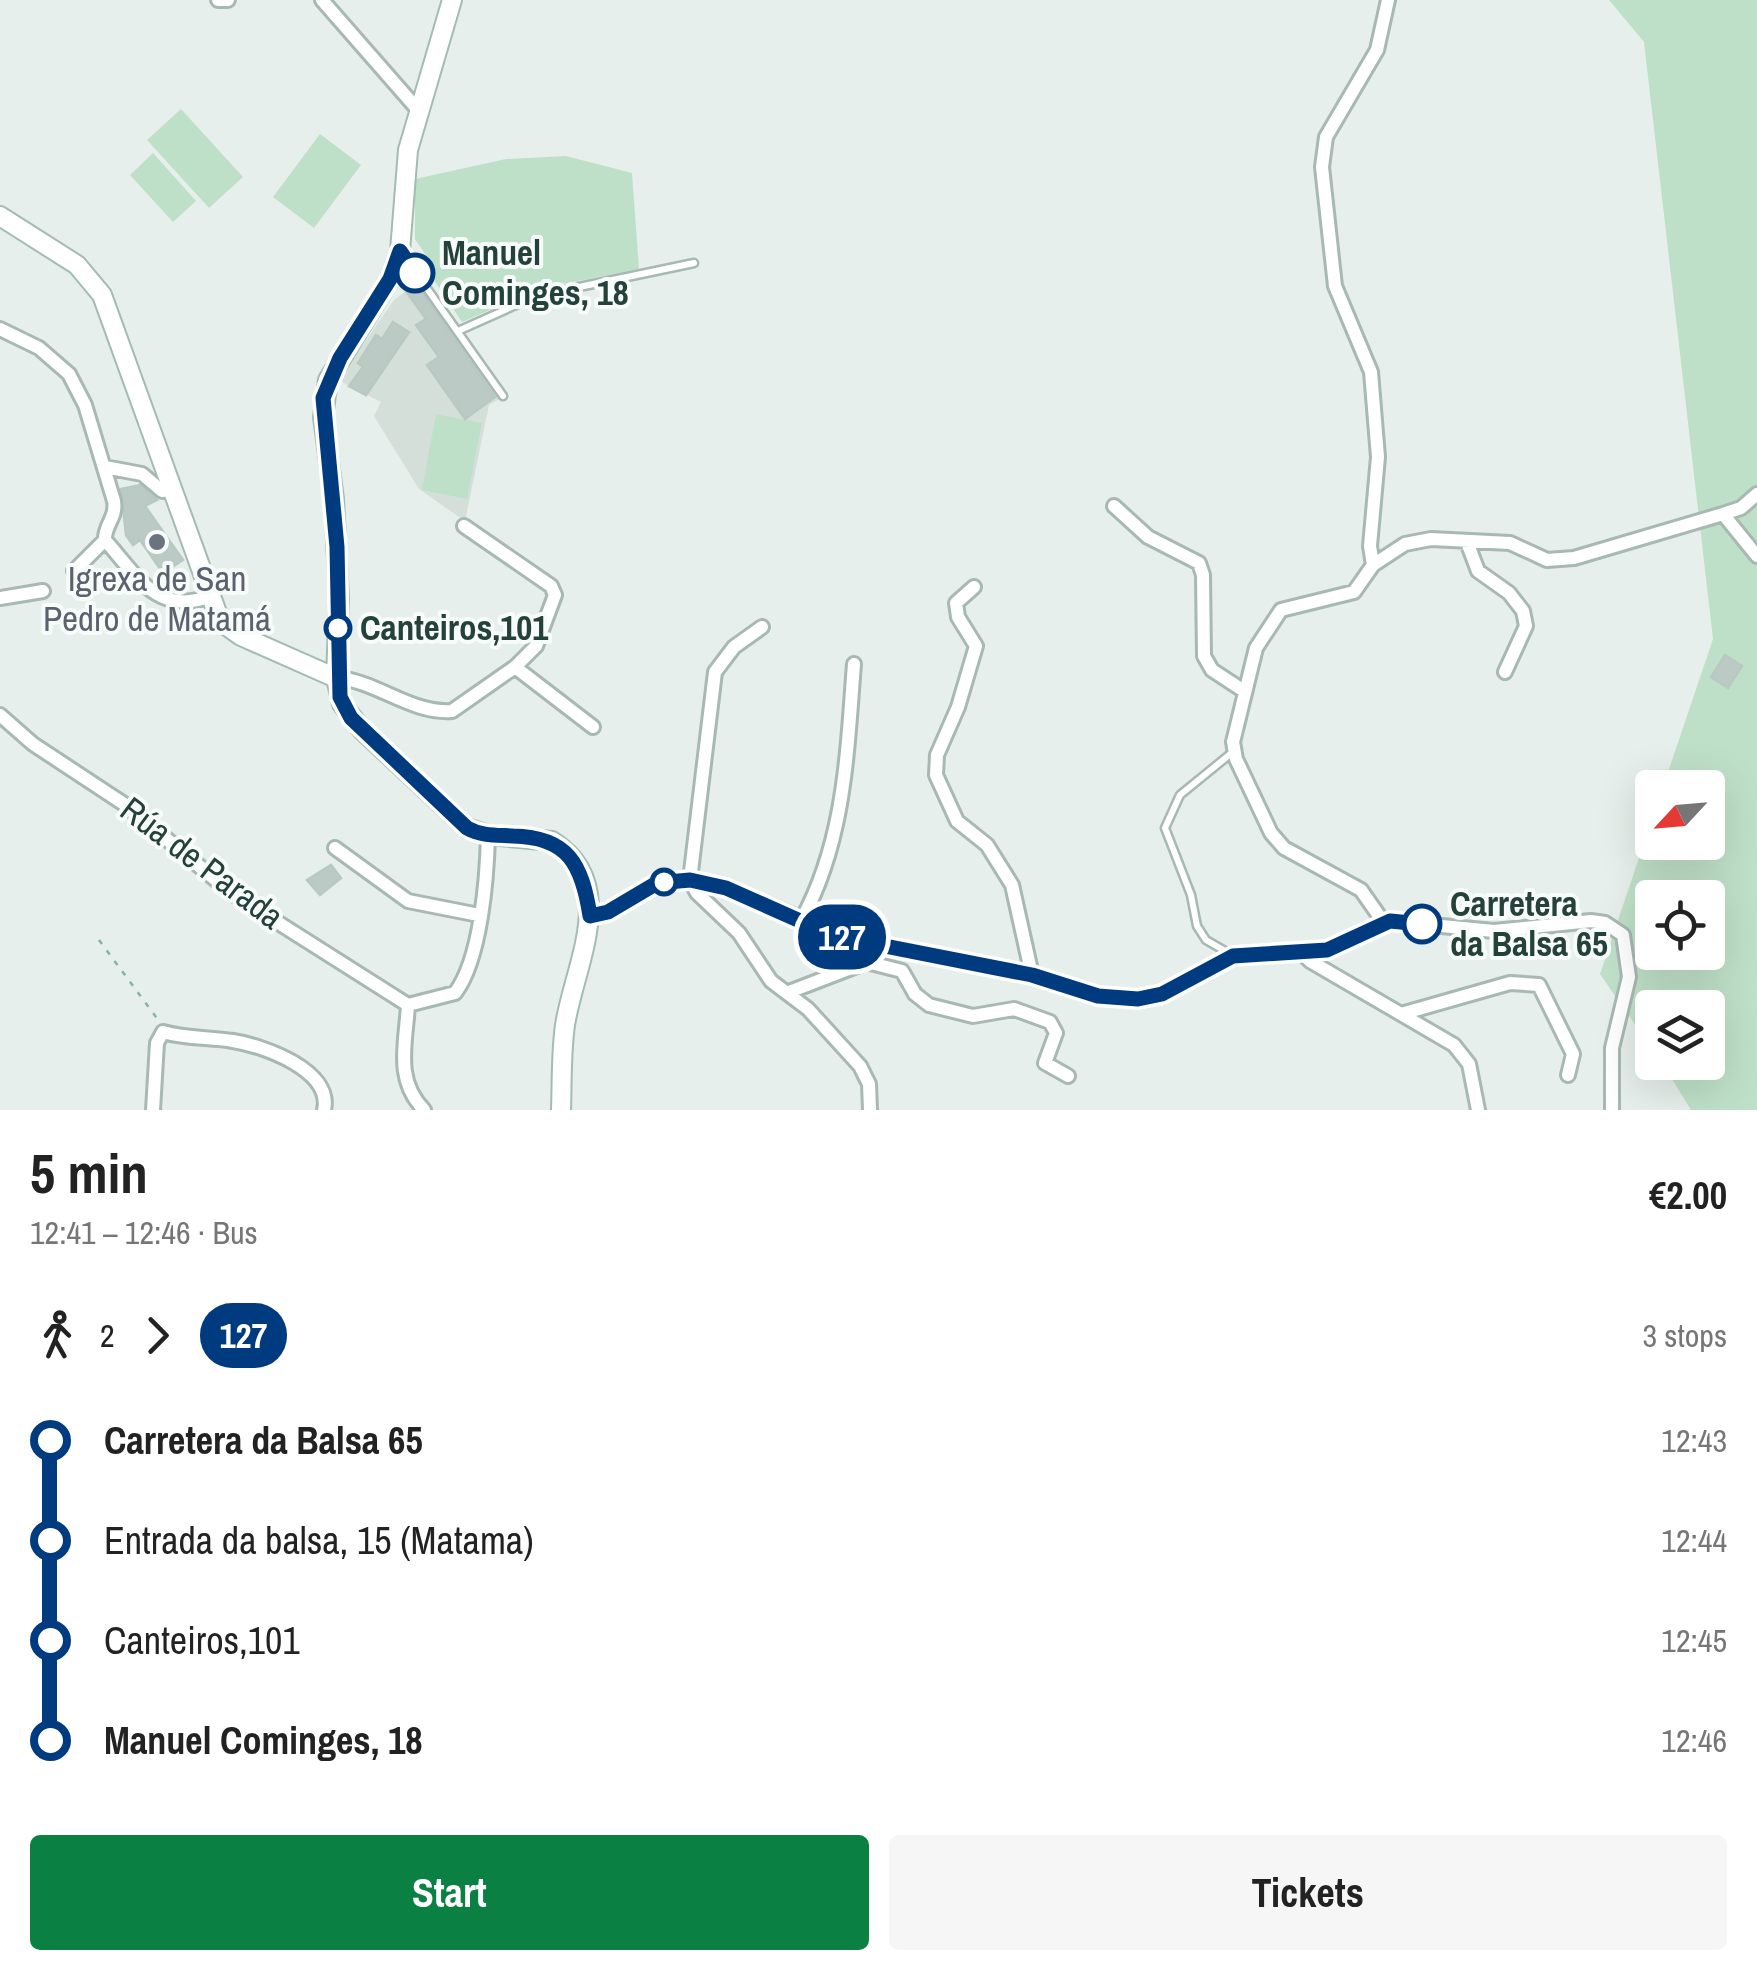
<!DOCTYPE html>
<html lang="en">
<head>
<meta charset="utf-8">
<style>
  :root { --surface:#fff; --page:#f6f6f6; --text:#222; --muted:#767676; --accent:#0b8043 }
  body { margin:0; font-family:"Archivo Narrow",sans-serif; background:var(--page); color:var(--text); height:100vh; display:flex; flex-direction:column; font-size:38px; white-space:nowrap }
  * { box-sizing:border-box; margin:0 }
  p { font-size:32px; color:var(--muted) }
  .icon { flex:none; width:55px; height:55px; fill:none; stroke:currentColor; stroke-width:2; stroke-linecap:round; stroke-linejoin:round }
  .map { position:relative; height:1110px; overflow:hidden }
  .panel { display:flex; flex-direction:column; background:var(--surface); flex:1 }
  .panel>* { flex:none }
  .badge { padding:0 20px; border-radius:32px; font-size:35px; line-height:65px }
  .needle { width:65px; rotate:244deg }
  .controls { position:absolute; left:1635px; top:770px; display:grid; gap:20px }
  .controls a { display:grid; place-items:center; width:90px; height:90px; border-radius:10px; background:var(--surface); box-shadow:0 10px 40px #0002; font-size:50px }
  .map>.badge { position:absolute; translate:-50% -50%; box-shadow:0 0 0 5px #fff }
  .legs { display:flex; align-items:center; gap:15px; height:110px; padding:0 30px; font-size:32px }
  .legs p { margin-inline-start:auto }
  .summary { display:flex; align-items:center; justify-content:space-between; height:170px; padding:0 30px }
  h1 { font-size:55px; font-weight:800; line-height:75px }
  .cta { display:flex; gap:20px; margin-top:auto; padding:20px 30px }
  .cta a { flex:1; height:115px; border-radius:10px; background:var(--accent); color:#fff; font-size:40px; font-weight:800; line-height:115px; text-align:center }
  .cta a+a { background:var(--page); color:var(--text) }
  ul { padding:0 30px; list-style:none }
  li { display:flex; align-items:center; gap:35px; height:100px; font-size:38px }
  li i { display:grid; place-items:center; width:15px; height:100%; margin:0 12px; background:currentColor }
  li i::after { content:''; width:25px; height:25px; margin:-12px; border:8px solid; border-radius:50%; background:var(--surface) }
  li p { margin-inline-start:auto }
  li:first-child i { background:linear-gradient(#0000 50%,currentColor 0) }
  li:last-child i { background:linear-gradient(currentColor 50%,#0000 0) }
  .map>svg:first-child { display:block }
  .built { fill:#d4dfda }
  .green { fill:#bfe0c8; fill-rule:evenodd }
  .building { fill:#bbcac4; stroke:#b8c9c2; stroke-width:2.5 }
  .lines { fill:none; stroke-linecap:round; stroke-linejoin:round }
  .lane-casing { stroke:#a8b8b2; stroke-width:11 }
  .street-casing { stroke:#a8b8b2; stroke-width:18 }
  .secondary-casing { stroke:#a4bbb3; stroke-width:22 }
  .path { stroke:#86b3a5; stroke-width:2.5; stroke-dasharray:5 8; stroke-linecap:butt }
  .lane { stroke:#fff; stroke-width:6 }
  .street { stroke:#fff; stroke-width:12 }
  .secondary { stroke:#fff; stroke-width:18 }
  .line-1-casing { stroke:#fff; stroke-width:22 }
  .line-1 { stroke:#003b80; stroke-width:15 }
  .stop-1-dot { fill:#fff; stroke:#003b80; stroke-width:5 }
  .worship-dot { fill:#6b7280; stroke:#f7fbf9; stroke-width:4 }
  .labels { text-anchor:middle; stroke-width:8; stroke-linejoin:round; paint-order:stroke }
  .stop-label { font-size:35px; font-weight:bold; fill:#24423a; stroke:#f7fbf9; text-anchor:start }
  .worship-label { font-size:35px; fill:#5b616d; stroke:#f7fbf9 }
  .street-label { font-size:35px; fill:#24423a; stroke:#f7fbf9 }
</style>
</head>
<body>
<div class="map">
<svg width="1757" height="1110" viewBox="0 0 1757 1110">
  <rect width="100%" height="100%" fill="#e6efeb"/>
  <!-- built -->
  <path class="built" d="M418,282L501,398L489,405L465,521L419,489L374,416L381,402L338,380L394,300Z"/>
  <!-- green -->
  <path class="green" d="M1609,0H1757V1110H1691L1662,1063L1708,1062V1008H1652V1049L1600,974L1652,819V842H1708V788L1663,787L1713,639L1644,42ZM1652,898H1708V952H1652Z
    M181,109L243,177L209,208L147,140Z
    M320,134L361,165L314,228L273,197Z
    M153,153L196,201L173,222L130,175Z
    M566,156L632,173L639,269L542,288L462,322L424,265L425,254L415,239V179L506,159Z
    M436,414L482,423L467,499L422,490Z"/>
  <!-- building -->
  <path class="building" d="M416,284L495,397L465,419L427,365L439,357L416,325L426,319L406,291Z
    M393,322L409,332L366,395L349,386L363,367L358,363L376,335L382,339Z
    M140,485L157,500L145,506L183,560L163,573L140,540L133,545L126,535L121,489Z
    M1725,655L1742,666L1728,688L1711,677Z
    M331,865L341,878L320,895L307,880Z"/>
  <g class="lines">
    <!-- lane casing -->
    <g class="lane-casing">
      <path id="lane" d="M404,256L503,396
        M458,331L536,296L694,263
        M1232,955L1206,940L1197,926L1191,895L1165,828L1180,795L1234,751"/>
    </g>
    <!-- street casing -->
    <g class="street-casing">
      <path id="street" d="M218,0H228
        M322,0L419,111
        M0,329L39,348L69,374L85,405L114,501C117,518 104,525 105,540C137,576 157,615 208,597
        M105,467L142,474L162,491L170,490
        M1114,506L1148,537L1199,563L1203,575L1204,656L1212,670L1244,691
        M1723,514L1757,556
        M1467,542L1478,571L1509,593L1523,611L1526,626L1505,672
        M1373,565L1370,546L1378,457L1371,372L1335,286L1322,167L1326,137L1377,50L1388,0
        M74,571L105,540
        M974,587L956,603L958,617L976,646L958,707L937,755L936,775L957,821L987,845L1012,885L1032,975
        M0,598L43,591
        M515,667L593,727
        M336,678C376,680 410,714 452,711L515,667L536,646L555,595L551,586L464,526
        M0,715L33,744L124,804L233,894L408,1005
        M335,848L408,901L479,915
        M690,880L697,893L739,933L771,981L808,1009L860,1066L869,1084L870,1110
        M690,880L715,672L734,647L762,627
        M590,916L608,911L657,883L690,880L727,888L856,941L1032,975L1098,996L1138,999L1162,993L1233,955L1327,950L1389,921L1494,931L1591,921L1605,923L1623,935L1629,977L1612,1048V1110
        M801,921C845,841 847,753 854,664
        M1384,923L1361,890L1284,848L1271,833L1236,759L1233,742L1256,648L1281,610L1354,592L1373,565L1405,544L1431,539L1510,543L1547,560L1574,558L1723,514L1741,508L1757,494
        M1300,951L1310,961L1454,1045L1469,1064L1478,1110
        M789,992L867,962L902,971L915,994L929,1005L973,1016L1014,1009L1050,1022L1056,1033L1045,1063L1068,1076
        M408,1005L455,993C481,959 487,877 488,835
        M408,1005C406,1043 394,1079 424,1110
        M1401,1014L1510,983L1539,985L1573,1054L1568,1075
        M153,1110L157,1043L163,1032C187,1039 209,1037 233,1041C265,1046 333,1071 324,1110"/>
    </g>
    <!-- secondary casing -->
    <g class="secondary-casing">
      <path id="secondary" d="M452,0L408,150L400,251L390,279L328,380L323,417L334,499L339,599L336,678L342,704L363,731L467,828L488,835L552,841C621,884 574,966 565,1025C561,1053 562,1082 561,1110
        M0,216L77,265L102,295L220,621L241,636L336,678"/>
    </g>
    <!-- path -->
    <path class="path" d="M99,940L159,1021"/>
    <!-- lane -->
    <use href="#lane" class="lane"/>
    <!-- street -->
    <use href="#street" class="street"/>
    <!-- secondary -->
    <use href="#secondary" class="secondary"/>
  </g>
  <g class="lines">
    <!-- line-1 casing -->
    <g class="line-1-casing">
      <path id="line-1" d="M415,273L400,251L390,279L340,358L323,398L337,547L340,697L351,718L467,828C481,836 496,835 513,836C568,837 582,864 590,916L608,912L657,883L690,880L726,888L834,936L1032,975L1098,996L1138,999L1162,994L1233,956L1327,950L1390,921L1422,924"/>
    </g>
    <!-- line-1 -->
    <use href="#line-1" class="line-1"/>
  </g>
  <!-- markers -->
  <g class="stop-1-dot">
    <circle cx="415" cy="273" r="18"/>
    <circle cx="338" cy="628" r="12"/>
    <circle cx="664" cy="882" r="12"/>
    <circle cx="1422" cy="924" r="18"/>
  </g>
  <circle class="worship-dot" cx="157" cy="542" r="10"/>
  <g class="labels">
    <!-- stop labels -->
    <g class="stop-label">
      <text x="442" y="265">Manuel<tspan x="442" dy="40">Cominges, 18</tspan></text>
      <text x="360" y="640">Canteiros,101</text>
      <text x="1450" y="916">Carretera<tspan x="1450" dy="40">da Balsa 65</tspan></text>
    </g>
    <!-- worship labels -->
    <g class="worship-label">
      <text x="157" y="591">Igrexa de San<tspan x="157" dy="40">Pedro de Matamá</tspan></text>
    </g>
    <!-- street labels -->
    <g class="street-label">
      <text transform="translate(202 863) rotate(37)" y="12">Rúa de Parada</text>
    </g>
  </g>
</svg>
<div class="controls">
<a><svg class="needle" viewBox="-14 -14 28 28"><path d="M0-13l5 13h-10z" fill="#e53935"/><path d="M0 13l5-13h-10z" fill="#767676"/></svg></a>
<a><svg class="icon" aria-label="locate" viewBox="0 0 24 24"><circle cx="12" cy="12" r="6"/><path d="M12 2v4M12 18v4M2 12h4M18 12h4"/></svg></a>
<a><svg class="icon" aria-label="layers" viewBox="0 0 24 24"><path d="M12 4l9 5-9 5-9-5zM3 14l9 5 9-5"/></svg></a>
</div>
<b class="badge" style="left:842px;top:937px;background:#003b80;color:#fff">127</b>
</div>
<section class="panel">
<div class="summary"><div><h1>5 min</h1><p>12:41 – 12:46 · Bus</p></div><b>€2.00</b></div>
<div class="legs"><svg class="icon" aria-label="walk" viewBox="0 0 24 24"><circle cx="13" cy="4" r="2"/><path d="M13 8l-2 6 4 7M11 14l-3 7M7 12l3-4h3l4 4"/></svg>2<svg class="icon" aria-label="forward" viewBox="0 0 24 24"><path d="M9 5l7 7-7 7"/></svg><b class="badge" style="background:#003b80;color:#fff">127</b><p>3 stops</p></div>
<ul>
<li><i style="color:#003b80"></i><b>Carretera da Balsa 65</b><p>12:43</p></li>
<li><i style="color:#003b80"></i><span>Entrada da balsa, 15 (Matama)</span><p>12:44</p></li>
<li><i style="color:#003b80"></i><span>Canteiros,101</span><p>12:45</p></li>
<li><i style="color:#003b80"></i><b>Manuel Cominges, 18</b><p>12:46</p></li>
</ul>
<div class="cta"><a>Start</a><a>Tickets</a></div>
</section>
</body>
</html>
